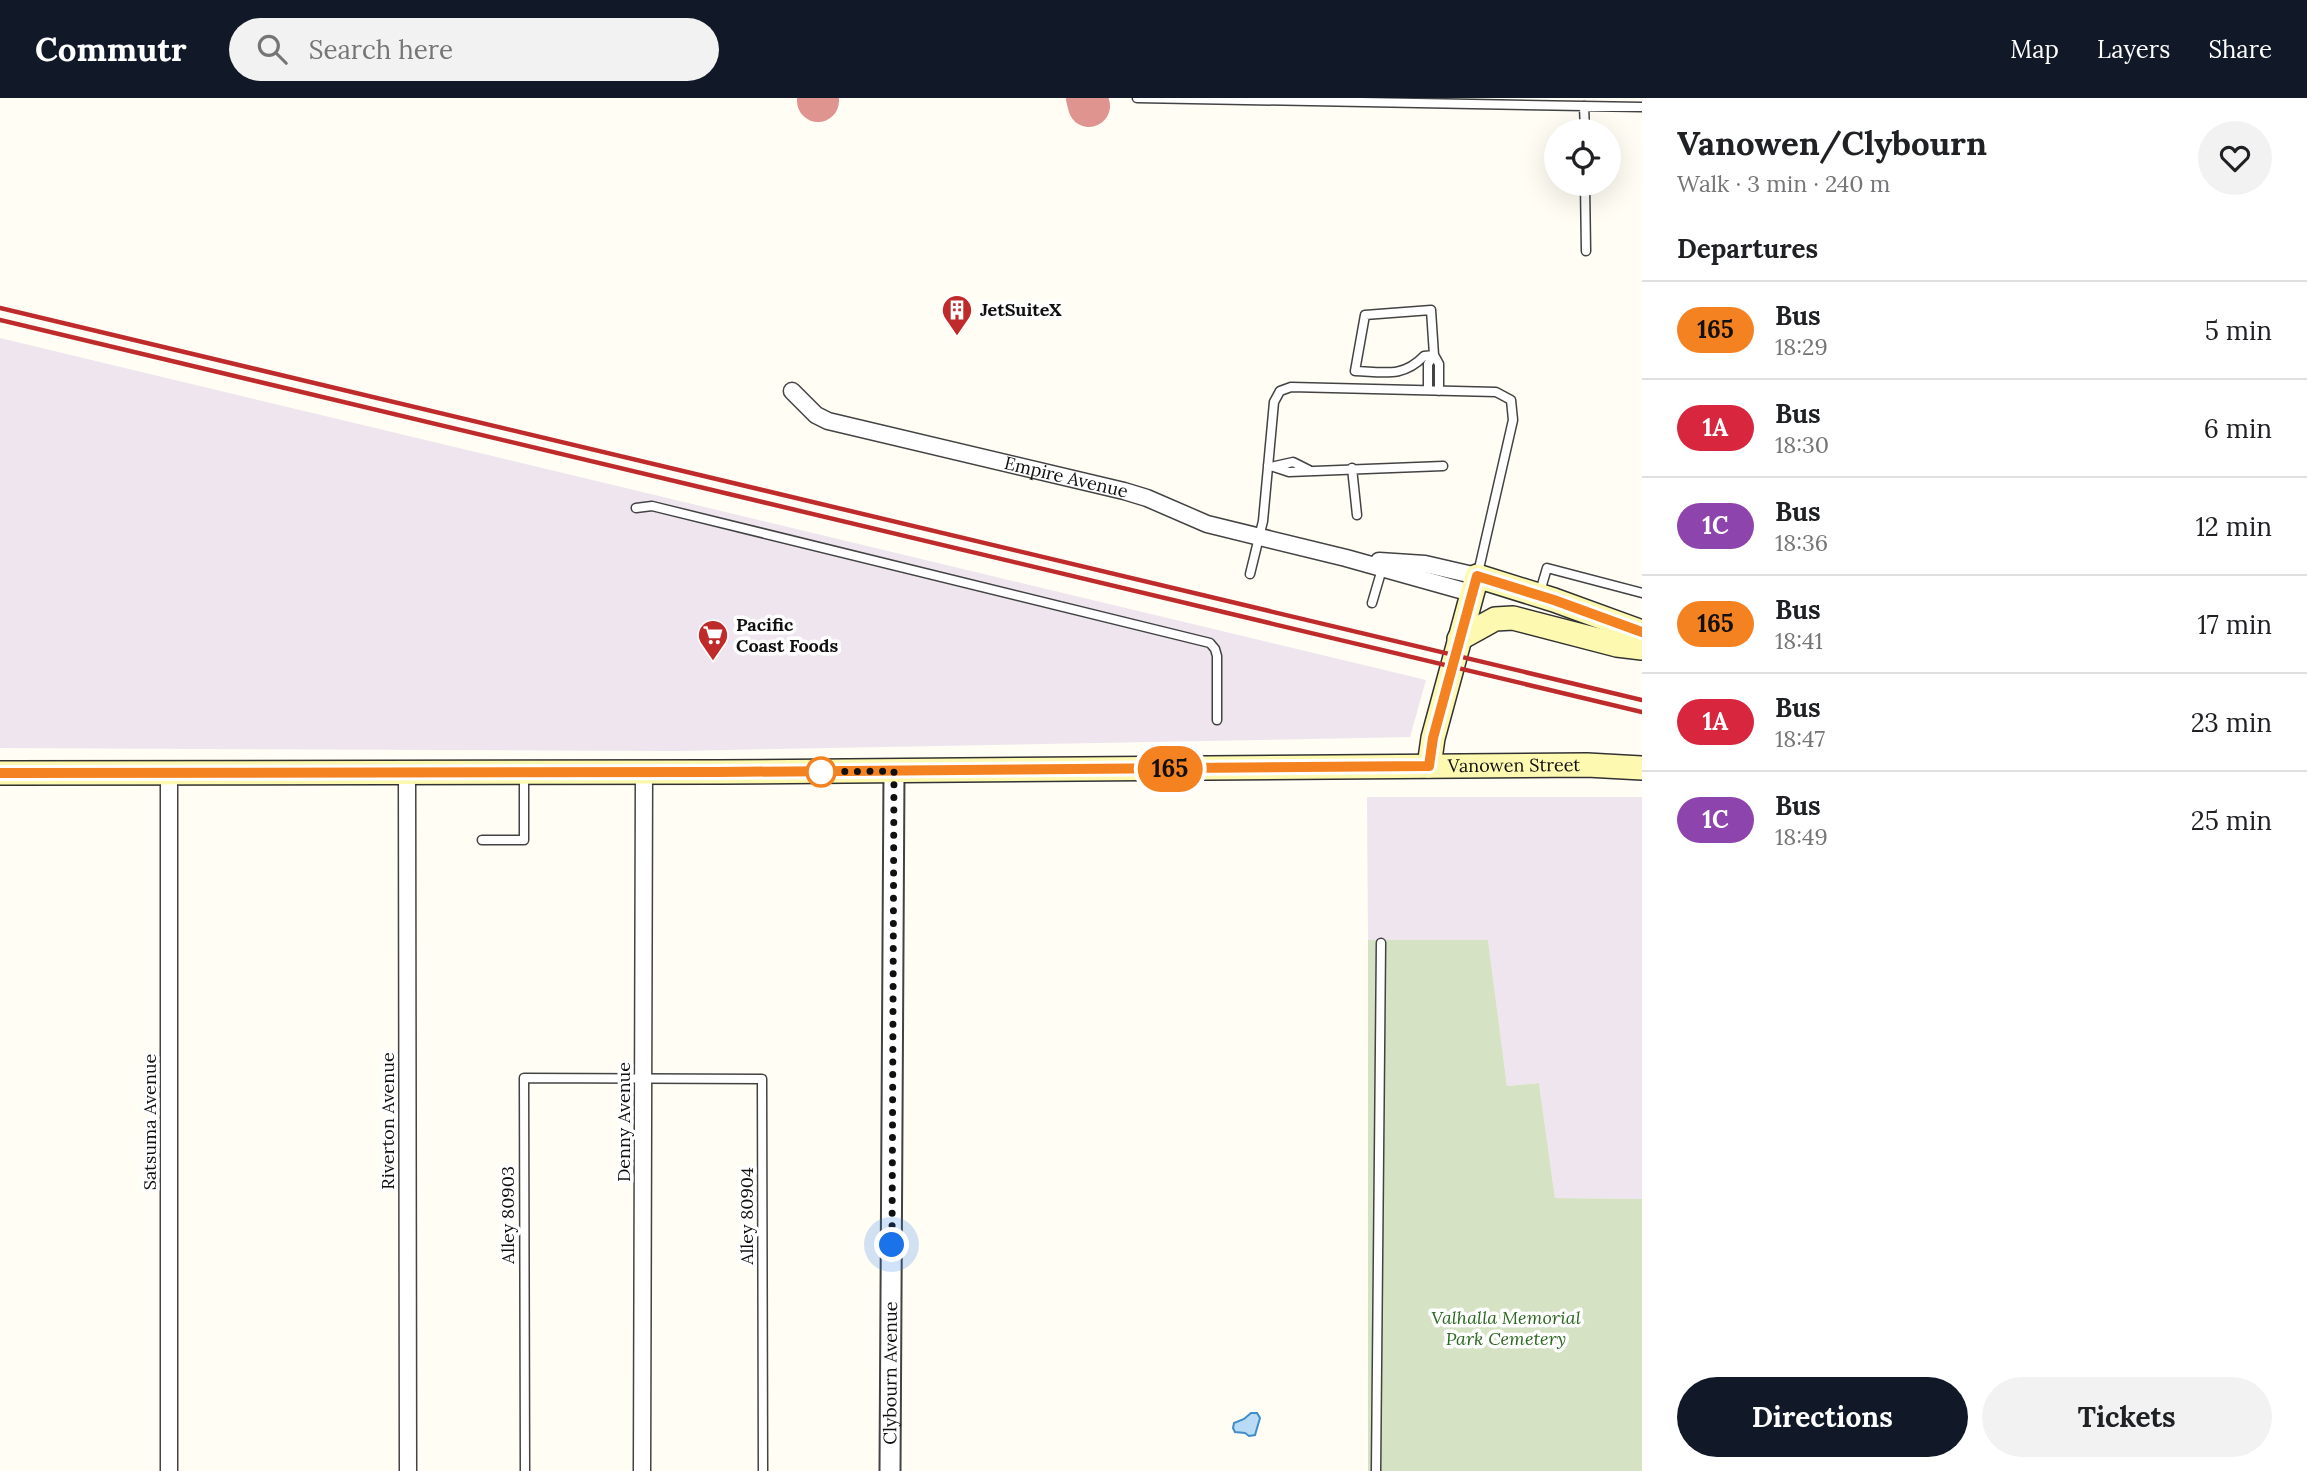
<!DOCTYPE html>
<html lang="en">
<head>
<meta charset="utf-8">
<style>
  :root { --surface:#fff; --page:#f2f2f2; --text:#202124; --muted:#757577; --line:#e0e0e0; --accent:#111827 }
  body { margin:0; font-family:Lora,serif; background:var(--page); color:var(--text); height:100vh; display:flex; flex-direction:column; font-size:26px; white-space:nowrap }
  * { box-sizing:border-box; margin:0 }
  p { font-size:23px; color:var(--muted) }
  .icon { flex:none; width:38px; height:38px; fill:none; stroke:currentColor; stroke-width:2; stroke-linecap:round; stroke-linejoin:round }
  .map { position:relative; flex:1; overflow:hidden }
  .panel { display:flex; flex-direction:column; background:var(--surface); width:665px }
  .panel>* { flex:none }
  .badge { padding:0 14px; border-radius:23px; font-size:24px; line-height:46px }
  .fabs { position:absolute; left:1544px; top:21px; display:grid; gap:14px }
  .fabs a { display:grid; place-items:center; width:77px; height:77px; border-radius:50%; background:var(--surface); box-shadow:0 7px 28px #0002; font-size:35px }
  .you { position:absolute; width:35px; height:35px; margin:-18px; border:5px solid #fff; border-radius:50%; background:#1a73e8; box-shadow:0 0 0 10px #1a73e833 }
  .map>.badge { position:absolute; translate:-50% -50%; box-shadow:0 0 0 4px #fff }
  h2 { padding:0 35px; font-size:26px; line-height:63px }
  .round { display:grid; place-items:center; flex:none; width:74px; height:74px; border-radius:37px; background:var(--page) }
  .head { display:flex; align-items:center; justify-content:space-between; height:119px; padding:0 35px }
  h1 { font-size:33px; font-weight:700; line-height:52px }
  .primary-button { display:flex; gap:14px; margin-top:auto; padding:14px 35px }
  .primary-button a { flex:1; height:80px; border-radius:42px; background:var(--accent); color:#fff; font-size:28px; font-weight:700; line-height:80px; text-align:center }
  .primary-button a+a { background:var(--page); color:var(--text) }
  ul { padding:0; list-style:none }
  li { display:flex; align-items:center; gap:21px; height:98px; padding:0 35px; border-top:2px solid var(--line) }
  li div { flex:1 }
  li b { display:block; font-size:26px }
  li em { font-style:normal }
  li .badge { min-width:77px; font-weight:700; text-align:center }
  header { display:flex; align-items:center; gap:42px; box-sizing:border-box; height:98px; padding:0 35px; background:var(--accent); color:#fff }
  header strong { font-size:33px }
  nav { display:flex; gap:38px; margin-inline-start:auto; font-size:24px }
  .search { width:490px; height:63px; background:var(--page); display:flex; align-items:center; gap:18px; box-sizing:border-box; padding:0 24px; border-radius:38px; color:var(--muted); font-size:26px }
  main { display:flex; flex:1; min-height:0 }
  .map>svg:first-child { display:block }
  .industrial { fill:#eee5ee }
  .cemetery { fill:#d6e2c4 }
  .water { fill:#b9dbf5; stroke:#418ccb; stroke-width:2 }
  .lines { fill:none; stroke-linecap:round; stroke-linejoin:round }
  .taxiway { stroke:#df948f; stroke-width:42 }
  .service-casing { stroke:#434343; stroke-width:11 }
  .minor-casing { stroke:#434343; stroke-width:19 }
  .tertiary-casing { stroke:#434343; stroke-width:23 }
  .secondary-casing { stroke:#323232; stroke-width:26 }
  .service { stroke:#fff; stroke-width:8 }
  .minor { stroke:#fff; stroke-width:16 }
  .tertiary { stroke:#fff; stroke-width:19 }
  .secondary { stroke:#fdf9b0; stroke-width:23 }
  .rail { stroke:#bf2b2a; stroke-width:4.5 }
  .line-casing { stroke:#fff; stroke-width:16 }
  .line { stroke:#f58220; stroke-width:10 }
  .walk { stroke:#101010; stroke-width:7; stroke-dasharray:0 12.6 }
  .stop-dot { fill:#fff; stroke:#f58220; stroke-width:3.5 }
  .labels { text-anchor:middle; stroke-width:7; stroke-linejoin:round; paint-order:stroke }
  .poi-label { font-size:18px; font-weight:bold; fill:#101010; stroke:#fff; text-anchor:start }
  .street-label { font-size:18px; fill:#101010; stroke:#fff }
  .park-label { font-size:18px; font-style:italic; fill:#2b6820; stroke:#fff }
</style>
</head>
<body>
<header>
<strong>Commutr</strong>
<div class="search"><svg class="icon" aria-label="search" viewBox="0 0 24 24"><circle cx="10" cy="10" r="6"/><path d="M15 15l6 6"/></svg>Search here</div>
<nav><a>Map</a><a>Layers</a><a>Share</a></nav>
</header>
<main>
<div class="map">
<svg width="1642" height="1373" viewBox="0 0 1642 1373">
  <rect width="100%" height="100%" fill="#fffdf4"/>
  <!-- industrial -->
  <path class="industrial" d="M0,240L1426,582L1410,639L675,653L0,650Z
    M1367,699H1642V1101L1555,1100L1539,985L1507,988L1488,842H1368Z"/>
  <!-- cemetery -->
  <path class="cemetery" d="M1368,842H1488L1507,988L1539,985L1555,1100L1642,1101V1373H1368Z"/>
  <!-- water -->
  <path class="water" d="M1251,1315H1257L1260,1320L1255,1337L1249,1338L1245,1335L1235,1334L1233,1330L1234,1325L1244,1321Z"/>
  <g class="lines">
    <!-- taxiway -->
    <path class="taxiway" d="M1087,0L1089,8
      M818,3V0"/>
    <!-- service casing -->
    <g class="service-casing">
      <path id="service" d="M1137,0L1642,9
        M1584,8L1585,33
        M1585,86L1586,153
        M1431,212L1434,257L1424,258C1403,280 1384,274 1355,273L1365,217Z
        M1428,292V266L1434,257L1439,266V293
        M1268,367L1289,374L1443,368
        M1275,368L1293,364L1309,372
        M1352,370L1357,417
        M636,410L652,408L1210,545L1215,551L1217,558V622
        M1250,476L1263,423L1274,304L1280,293L1291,289L1496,294L1511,302L1513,322L1478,475
        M1539,497L1547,470L1642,495
        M1372,505L1382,471
        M482,742H524V675
        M525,1373L524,980L762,981L763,1373
        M1376,1373L1381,845"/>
    </g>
    <!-- minor casing -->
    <g class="minor-casing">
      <g id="minor">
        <path id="s1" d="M792,293L816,317L828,323L1124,393L1147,400L1207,426L1346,460L1471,495"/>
        <path d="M1379,463L1425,466L1477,478"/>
        <path d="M407,673L408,1373"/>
        <path d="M169,675V1373"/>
        <path d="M642,1373L644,674"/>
      </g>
    </g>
    <!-- tertiary casing -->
    <g class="tertiary-casing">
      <g id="tertiary">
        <path id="s2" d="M890,1373L894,673"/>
      </g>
    </g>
    <!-- secondary casing -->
    <g class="secondary-casing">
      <g id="secondary">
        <path d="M1459,541L1495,521L1513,520L1617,547L1642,550"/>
        <path d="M1429,668L1433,640L1477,478L1554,502L1642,534"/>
        <path id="s3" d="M0,675L719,674L1587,667L1642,670"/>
      </g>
    </g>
    <!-- service -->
    <use href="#service" class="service"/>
    <!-- minor -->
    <use href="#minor" class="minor"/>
    <!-- tertiary -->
    <use href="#tertiary" class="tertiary"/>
    <!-- secondary -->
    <use href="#secondary" class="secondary"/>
    <!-- rail -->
    <path class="rail" d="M0,210L1642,602
      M0,222L1642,614"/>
  </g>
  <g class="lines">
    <!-- line casing -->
    <g class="line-casing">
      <path id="line" d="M0,675L719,674L1429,668L1433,640L1477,478L1554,502L1642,534"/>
    </g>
    <!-- line -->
    <use href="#line" class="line"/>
    <!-- walk -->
    <path class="walk" d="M821,674H814L894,673L892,1147"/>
  </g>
  <!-- icons -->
  <defs>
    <g id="building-pin" transform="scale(1.575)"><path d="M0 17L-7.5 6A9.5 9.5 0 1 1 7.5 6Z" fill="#bf2b2a" stroke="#fff"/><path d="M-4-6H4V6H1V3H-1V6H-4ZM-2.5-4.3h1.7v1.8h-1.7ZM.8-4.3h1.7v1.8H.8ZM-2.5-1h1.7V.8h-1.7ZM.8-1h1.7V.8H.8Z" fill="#fff"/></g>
    <g id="supermarket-pin" transform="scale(1.575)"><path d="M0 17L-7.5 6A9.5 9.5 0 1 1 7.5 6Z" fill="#bf2b2a" stroke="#fff"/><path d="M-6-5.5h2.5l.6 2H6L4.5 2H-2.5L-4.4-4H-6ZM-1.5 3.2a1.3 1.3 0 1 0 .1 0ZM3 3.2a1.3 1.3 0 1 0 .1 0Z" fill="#fff"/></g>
  </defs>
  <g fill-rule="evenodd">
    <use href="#building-pin" x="957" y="212"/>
    <use href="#supermarket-pin" x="713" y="537"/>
  </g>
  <!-- markers -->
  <circle class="stop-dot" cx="821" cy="674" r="14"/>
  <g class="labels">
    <!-- poi labels -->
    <g class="poi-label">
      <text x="980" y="218">JetSuiteX</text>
      <text x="736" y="533">Pacific<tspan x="736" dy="21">Coast Foods</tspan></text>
    </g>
    <!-- street labels -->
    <g class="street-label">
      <text dy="6" stroke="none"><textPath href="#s1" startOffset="292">Empire Avenue</textPath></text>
      <text dy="6" stroke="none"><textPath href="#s3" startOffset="1514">Vanowen Street</textPath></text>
      <text transform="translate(388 1023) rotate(-90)" y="6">Riverton Avenue</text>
      <text transform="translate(150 1024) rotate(-90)" y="6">Satsuma Avenue</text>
      <text transform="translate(624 1024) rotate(-90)" y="6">Denny Avenue</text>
      <text transform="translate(508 1117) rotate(-90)" y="6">Alley 80903</text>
      <text transform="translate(747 1118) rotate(-90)" y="6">Alley 80904</text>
      <text dy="6" stroke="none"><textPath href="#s2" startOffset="98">Clybourn Avenue</textPath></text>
    </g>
    <!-- park labels -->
    <g class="park-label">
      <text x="1506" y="1226">Valhalla Memorial<tspan x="1506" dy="21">Park Cemetery</tspan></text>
    </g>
  </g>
</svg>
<div class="fabs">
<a><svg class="icon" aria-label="locate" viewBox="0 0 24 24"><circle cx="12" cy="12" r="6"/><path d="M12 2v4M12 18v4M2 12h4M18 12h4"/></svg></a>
</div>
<div class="you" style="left:892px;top:1147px"></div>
<b class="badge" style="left:1170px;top:671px;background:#f58220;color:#111">165</b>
</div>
<section class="panel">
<div class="head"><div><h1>Vanowen/Clybourn</h1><p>Walk · 3 min · 240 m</p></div><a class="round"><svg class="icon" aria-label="heart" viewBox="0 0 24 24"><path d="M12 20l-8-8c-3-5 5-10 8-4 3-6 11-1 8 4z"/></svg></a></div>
<h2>Departures</h2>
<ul>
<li><span class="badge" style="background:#f58220;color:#111">165</span><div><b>Bus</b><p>18:29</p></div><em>5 min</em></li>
<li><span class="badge" style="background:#d7263d;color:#fff">1A</span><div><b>Bus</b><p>18:30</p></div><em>6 min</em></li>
<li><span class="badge" style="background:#8e44ad;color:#fff">1C</span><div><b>Bus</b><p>18:36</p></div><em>12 min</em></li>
<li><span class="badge" style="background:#f58220;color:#111">165</span><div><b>Bus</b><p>18:41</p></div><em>17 min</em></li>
<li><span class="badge" style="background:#d7263d;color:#fff">1A</span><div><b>Bus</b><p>18:47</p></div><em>23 min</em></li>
<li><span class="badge" style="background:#8e44ad;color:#fff">1C</span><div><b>Bus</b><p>18:49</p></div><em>25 min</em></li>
</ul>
<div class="primary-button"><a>Directions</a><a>Tickets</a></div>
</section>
</main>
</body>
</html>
